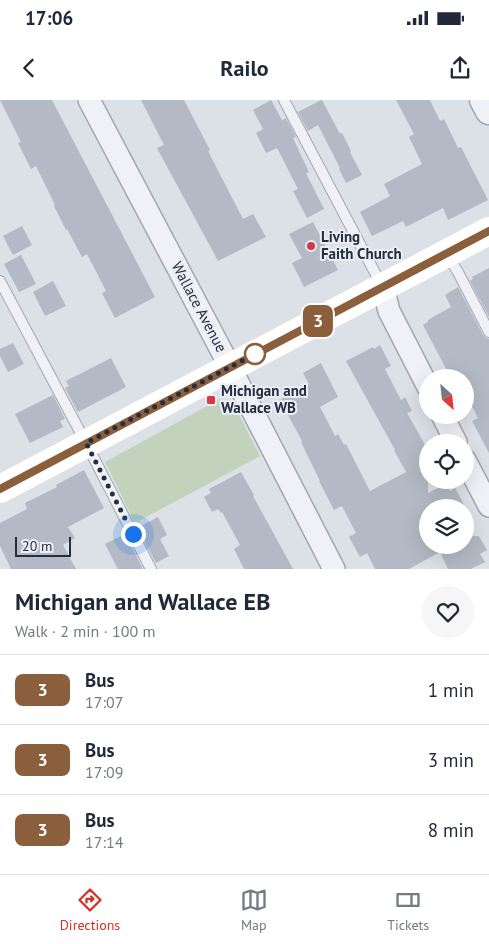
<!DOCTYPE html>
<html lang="en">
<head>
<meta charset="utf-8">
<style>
  :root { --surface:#fff; --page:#f6f6f7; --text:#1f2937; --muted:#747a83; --line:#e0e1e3; --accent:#d93025 }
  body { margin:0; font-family:"PT Sans",sans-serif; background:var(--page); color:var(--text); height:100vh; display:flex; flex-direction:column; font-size:19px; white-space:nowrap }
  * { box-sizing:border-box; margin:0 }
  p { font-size:16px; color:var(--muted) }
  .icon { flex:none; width:28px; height:28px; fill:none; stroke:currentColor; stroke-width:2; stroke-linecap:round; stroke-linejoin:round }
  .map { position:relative; height:469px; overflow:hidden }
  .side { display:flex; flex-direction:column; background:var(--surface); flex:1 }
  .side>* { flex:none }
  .badge { padding:0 10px; border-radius:8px; font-size:18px; line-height:32px }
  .needle { width:32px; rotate:153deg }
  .tools { position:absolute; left:419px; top:269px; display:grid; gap:10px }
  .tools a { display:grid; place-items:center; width:55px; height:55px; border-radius:50%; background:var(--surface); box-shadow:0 5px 20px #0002; font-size:25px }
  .scale { position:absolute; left:15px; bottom:12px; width:56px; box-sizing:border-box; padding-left:5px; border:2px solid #252e3f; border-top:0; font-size:14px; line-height:18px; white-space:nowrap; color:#252e3f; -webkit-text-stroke:4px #ebeff5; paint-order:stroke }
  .you { position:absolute; width:25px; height:25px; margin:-12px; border:4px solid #fff; border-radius:50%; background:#1a73e8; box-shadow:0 0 0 8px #1a73e833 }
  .map>.badge { position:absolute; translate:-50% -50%; box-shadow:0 0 0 2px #fff }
  .round { display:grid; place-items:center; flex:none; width:52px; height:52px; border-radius:26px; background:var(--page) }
  .overview { display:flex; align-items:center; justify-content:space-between; height:85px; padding:0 15px }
  h1 { font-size:24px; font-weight:800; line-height:38px }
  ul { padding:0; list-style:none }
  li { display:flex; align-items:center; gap:15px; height:70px; padding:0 15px; border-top:1px solid var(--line) }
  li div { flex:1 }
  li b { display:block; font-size:19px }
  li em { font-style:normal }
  li .badge { min-width:55px; font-weight:700; text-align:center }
  .status { display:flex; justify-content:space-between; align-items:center; height:35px; padding:0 25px; background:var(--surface); direction:ltr }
  .status svg { height:14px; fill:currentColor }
  header { display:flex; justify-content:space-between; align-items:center; height:65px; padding:0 15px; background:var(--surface); font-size:22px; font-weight:800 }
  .dock { display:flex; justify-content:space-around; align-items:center; height:70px; border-top:1px solid var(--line); background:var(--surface); font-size:14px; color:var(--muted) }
  .dock a { display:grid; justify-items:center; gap:2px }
  .dock .selected { color:var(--accent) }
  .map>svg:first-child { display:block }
  .green { fill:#c2d2bc }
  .building { fill:#b3bac5 }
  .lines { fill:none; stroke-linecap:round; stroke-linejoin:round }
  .service-casing { stroke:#a1a7b1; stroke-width:12 }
  .minor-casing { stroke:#a1a7b1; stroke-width:24 }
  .tertiary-casing { stroke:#a1a7b1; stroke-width:29 }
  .service { stroke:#eff1f6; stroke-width:10 }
  .minor { stroke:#eff1f6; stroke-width:21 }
  .tertiary { stroke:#eff1f6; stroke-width:26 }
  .secondary { stroke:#fff; stroke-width:28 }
  .line-casing { stroke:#fff; stroke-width:11 }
  .line { stroke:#8b5e3c; stroke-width:8 }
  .walk { stroke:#252e3f; stroke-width:5; stroke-dasharray:0 9 }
  .poi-dot { fill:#d7364e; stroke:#ebeff5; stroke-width:2 }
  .stop-dot { fill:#fff; stroke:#8b5e3c; stroke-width:2.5 }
  .labels { text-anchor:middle; stroke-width:4; stroke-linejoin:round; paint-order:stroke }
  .poi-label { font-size:15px; font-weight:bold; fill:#252e3f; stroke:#ebeff5; text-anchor:start }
  .street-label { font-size:15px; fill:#252e3f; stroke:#ebeff5 }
</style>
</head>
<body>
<div class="status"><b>17:06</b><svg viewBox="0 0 49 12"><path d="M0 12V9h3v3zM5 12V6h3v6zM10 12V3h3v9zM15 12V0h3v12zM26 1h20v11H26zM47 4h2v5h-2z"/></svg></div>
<header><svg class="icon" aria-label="back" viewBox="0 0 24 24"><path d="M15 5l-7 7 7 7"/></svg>Railo<svg class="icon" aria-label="share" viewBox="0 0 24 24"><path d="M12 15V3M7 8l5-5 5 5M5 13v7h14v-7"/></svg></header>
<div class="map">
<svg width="489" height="469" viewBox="0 0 489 469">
  <rect width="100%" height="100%" fill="#dce0e7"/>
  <!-- green -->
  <path class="green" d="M220,299L224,305L232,301L260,356L135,423L105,362Z"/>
  <!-- building -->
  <path class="building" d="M0,0H52L155,197L115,218L102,193L106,191L87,154L82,157L67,129L66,130L54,106L55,105L36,66L31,69L18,43L21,42Z
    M141,0H184L210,50L208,51L243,119L253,114L266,137L218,161L157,48L164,45Z
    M271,0L282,20L286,18L296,37L293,38L309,72L306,73L324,109L307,118L293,91L298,89L277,48L266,53L256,33L263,29L253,10Z
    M321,0H322L340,34L342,33L351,51L350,52L362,75L346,83L339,69L340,68L318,25L308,31L298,12Z
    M396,0H430L440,21L444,19L458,48L461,47L488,100L448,120L443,108L406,127L403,121L372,136L360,112L390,96L384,84L422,64L409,37L414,34Z
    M313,122L338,170L304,187L292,163L302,158L289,134Z
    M22,126L32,145L13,155L3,136Z
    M21,155L36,184L19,192L4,164Z
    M489,168V217L470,181L473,179L472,177Z
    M53,181L66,206L45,216L33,192Z
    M458,187L483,235L486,238L489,239V353L472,321L478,318L465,293V278H451L423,225L428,222V220L451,207L445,195Z
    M13,243L24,264L8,272L0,256V249Z
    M380,245L391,266L385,269L401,300L405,297L412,311L407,313L428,350V393L446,384L450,391L455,388L466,408H428V445H465V440L473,436H479L487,450L480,454L485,462L471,469H448L440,452L409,469H375L367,453L360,457L349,437L356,433L342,406L334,410L319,381H320L301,342L302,341L280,300L309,284L303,273L321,263L338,297L320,307L335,336L338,334L344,345L346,344L370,391L406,372L394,350H395L346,261L373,247L374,249Z
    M111,258L126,287L78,312L65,288L69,286L66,281Z
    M53,295L65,319L60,321L63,327L30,343L15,314Z
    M84,370L104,408L68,427L75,438L63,445L76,469H11L0,446V423L27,409L25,403L57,387L56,385Z
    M241,372L254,395L253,396L293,469H244L234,449L240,445L222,412L221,413L218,409L212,412L204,397L211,393L209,389Z
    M158,417L167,435L160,439L169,456L156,463L137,428Z
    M125,434L143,469H118L105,444Z"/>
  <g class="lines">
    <!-- service casing -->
    <g class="service-casing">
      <path id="service" d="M284,0L382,186
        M447,154L459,174L489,232
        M0,181L86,343L151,469"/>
    </g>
    <!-- minor casing -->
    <g class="minor-casing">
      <path id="minor" d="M89,0L230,267L334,469
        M383,187L389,211L428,287
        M442,315L456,342
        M465,360L489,406"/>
    </g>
    <!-- tertiary casing -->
    <g class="tertiary-casing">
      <path id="tertiary" d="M483,0L489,11"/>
    </g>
    <!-- service -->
    <use href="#service" class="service"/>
    <!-- minor -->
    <use href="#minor" class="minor"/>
    <!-- tertiary -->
    <use href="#tertiary" class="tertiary"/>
    <!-- secondary -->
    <path class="secondary" d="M0,389L489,131"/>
  </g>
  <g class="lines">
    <!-- line casing -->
    <g class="line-casing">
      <path id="line" d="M0,389L489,131"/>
    </g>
    <!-- line -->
    <use href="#line" class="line"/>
    <!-- walk -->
    <path class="walk" d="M133,434L86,343L255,254"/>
  </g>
  <!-- markers -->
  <g class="poi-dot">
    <circle cx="311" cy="146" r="5"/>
    <rect x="206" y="295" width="10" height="10" rx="2.5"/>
  </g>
  <circle class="stop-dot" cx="255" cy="254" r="10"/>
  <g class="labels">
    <!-- poi labels -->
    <g class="poi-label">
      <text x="321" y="142">Living<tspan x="321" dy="17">Faith Church</tspan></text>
      <text x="221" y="296">Michigan and<tspan x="221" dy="17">Wallace WB</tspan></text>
    </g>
    <!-- street labels -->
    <g class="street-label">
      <text transform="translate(199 207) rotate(62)" y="5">Wallace Avenue</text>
    </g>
  </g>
</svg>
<div class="tools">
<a><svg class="needle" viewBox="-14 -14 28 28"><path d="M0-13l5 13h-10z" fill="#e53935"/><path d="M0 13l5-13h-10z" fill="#747a83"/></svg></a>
<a><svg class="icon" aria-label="locate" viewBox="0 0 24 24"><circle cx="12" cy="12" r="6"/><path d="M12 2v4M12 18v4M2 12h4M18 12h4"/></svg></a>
<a><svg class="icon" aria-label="layers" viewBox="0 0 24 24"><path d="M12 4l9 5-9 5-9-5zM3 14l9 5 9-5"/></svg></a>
</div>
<div class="scale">20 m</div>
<div class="you" style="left:133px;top:434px"></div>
<b class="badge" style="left:318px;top:221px;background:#8b5e3c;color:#fff">3</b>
</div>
<section class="side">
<div class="overview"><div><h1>Michigan and Wallace EB</h1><p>Walk · 2 min · 100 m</p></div><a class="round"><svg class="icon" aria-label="heart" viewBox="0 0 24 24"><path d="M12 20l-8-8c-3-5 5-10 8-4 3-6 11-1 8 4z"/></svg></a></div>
<ul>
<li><span class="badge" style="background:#8b5e3c;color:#fff">3</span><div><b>Bus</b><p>17:07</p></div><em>1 min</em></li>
<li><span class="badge" style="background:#8b5e3c;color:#fff">3</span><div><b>Bus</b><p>17:09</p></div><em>3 min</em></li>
<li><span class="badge" style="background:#8b5e3c;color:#fff">3</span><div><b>Bus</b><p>17:14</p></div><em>8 min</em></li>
</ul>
</section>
<nav class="dock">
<a class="selected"><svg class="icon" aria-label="directions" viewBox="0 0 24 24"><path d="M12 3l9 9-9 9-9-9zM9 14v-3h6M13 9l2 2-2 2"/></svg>Directions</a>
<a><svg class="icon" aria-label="map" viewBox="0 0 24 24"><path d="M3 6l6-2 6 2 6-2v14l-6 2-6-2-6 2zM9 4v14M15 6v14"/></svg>Map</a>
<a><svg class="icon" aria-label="tickets" viewBox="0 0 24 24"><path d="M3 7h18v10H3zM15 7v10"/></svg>Tickets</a>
</nav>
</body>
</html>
